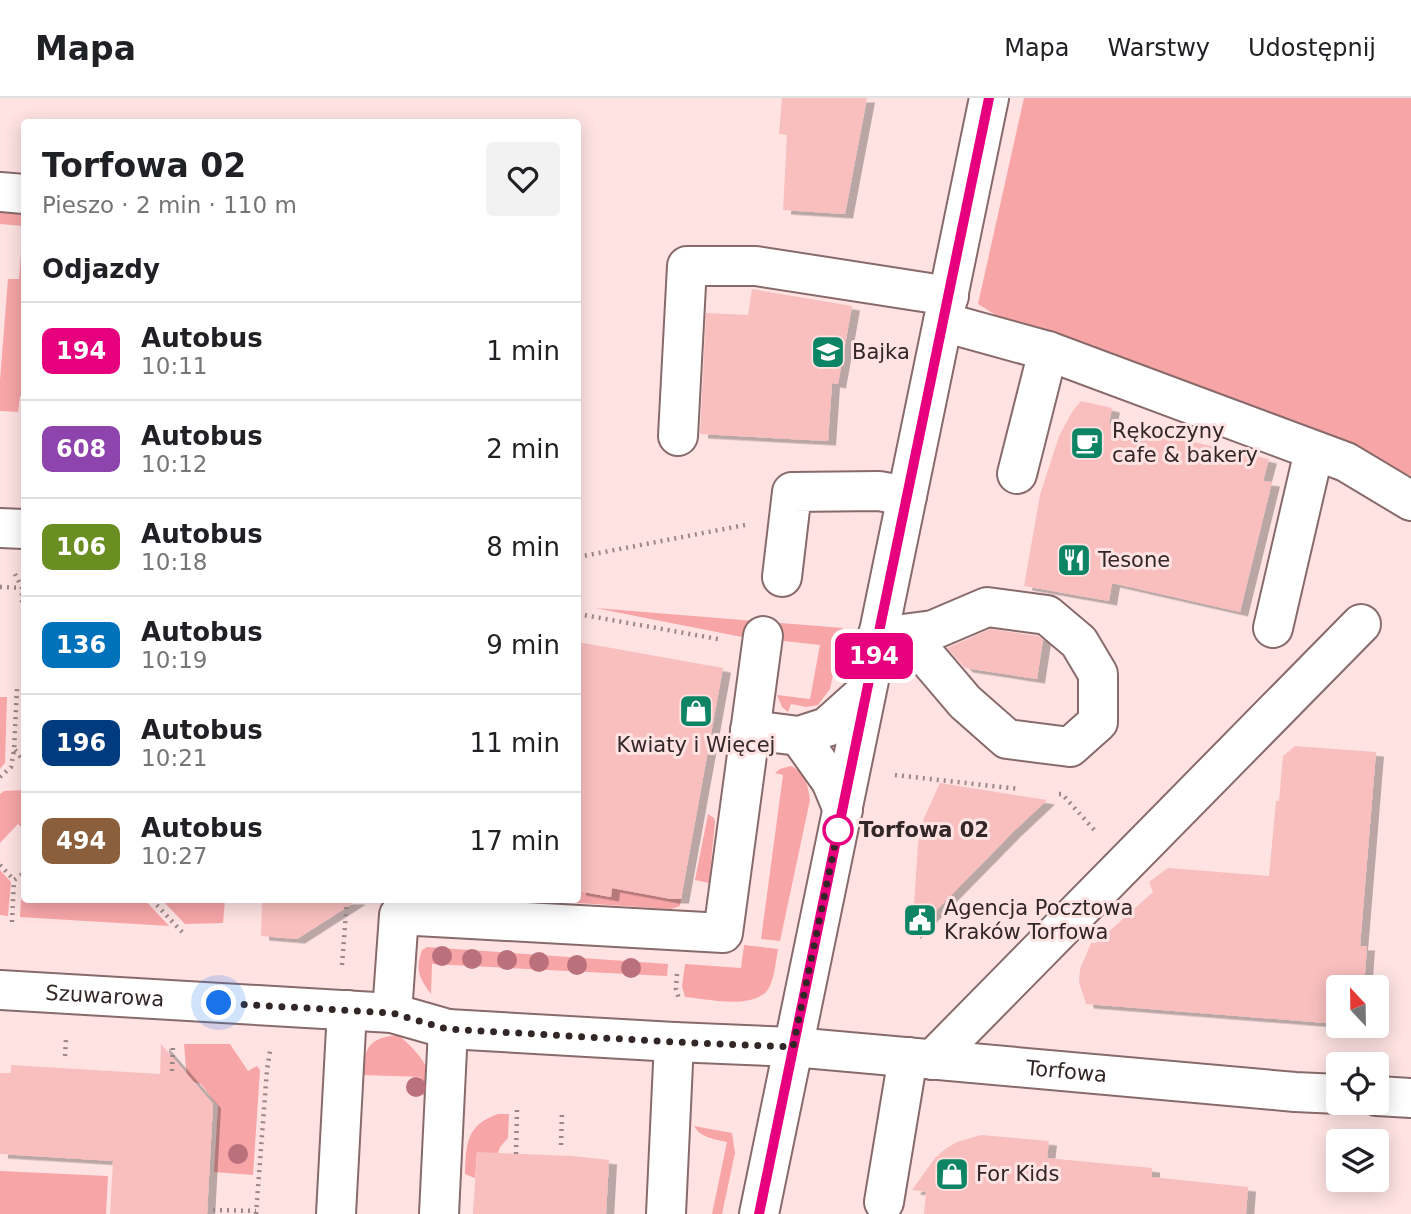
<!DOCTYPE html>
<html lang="pl">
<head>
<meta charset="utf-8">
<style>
  :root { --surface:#fff; --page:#f2f2f2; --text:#202124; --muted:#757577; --line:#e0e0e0 }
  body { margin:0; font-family:"DejaVu Sans",sans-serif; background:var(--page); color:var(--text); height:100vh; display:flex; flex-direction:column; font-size:26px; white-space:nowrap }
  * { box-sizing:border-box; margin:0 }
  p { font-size:23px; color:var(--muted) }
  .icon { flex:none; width:38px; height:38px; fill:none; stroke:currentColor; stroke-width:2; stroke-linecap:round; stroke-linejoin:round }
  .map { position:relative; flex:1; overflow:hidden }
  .details { position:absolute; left:21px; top:21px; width:560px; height:784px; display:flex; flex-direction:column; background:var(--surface); border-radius:7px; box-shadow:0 4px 18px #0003 }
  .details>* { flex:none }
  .badge { padding:0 14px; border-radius:10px; font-size:24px; line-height:46px }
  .needle { width:46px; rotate:338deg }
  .buttons { position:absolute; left:1326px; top:877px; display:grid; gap:14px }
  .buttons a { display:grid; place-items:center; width:63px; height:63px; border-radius:7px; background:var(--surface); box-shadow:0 4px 18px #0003; font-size:35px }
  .you { position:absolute; width:35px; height:35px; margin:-18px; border:5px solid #fff; border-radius:50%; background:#1a73e8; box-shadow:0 0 0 10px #1a73e833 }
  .map>.badge { position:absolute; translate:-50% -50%; box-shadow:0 0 0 4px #fff }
  h2 { padding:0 21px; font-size:26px; line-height:63px }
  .round { display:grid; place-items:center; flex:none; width:74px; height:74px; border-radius:7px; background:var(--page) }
  .summary { display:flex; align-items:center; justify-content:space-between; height:119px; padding:0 21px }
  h1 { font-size:33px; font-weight:800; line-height:52px }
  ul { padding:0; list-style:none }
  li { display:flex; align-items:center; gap:21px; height:98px; padding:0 21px; border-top:2px solid var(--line) }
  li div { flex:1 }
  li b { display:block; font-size:26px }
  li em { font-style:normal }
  li .badge { min-width:77px; font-weight:700; text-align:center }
  header { display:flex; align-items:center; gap:42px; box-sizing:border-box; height:98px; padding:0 35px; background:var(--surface); border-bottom:2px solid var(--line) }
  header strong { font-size:33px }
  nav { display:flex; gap:38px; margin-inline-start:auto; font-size:24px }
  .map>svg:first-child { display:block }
  .green { fill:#f7a5a7 }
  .building { fill:#f9bfbf; filter:url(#shadow) }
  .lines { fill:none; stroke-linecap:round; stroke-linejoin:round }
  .minor-casing { stroke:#886a6a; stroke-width:42 }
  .path { stroke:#9b8787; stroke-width:4.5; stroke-dasharray:2 5; stroke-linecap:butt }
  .minor { stroke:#fff; stroke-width:38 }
  .tree { fill:#ba717c }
  .line-casing { stroke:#fff; stroke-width:16 }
  .line { stroke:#e6007e; stroke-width:10 }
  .walk { stroke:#332626; stroke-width:7; stroke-dasharray:0 12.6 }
  .stop-dot { fill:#fff; stroke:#e6007e; stroke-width:3.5 }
  .labels { text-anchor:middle; stroke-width:6; stroke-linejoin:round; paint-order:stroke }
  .poi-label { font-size:21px; fill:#332626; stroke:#ffe3e3; text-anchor:start }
  .stop-label { font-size:21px; font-weight:bold; fill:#332626; stroke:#ffe3e3; text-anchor:start }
  .street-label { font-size:21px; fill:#332626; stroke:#ffe3e3 }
</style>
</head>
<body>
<header>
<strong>Mapa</strong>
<nav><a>Mapa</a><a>Warstwy</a><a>Udostępnij</a></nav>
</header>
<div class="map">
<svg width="1411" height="1116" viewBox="0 0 1411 1116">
  <defs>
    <filter id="shadow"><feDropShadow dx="8" dy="4.5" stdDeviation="0" flood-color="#0004"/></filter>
  </defs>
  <rect width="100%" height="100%" fill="#ffe3e3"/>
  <!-- green -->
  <path class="green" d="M1024,0H1411V378L1341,345L1002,221L978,206Z
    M0,109L24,110V298H20L18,314L0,313V282L8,181H19L23,128L0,126Z
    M595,510L843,530L830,591L818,607L807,609L791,606L788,614L782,609L777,597L810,601L820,547L784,543V537L744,532L742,539Z
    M0,599H7L5,665L0,671Z
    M791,668C805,675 808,686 810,702L780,843L761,841L783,677L775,675L780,671Z
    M24,692V732L18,726L0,745V696L4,693Z
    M708,716L714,720L715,724L709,785L695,782Z
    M0,772L11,784L8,818L0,817Z
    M22,785L24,787V802H145L169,828L20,819Z
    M612,790L671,801H681L680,808L671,811L655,810L562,804V802H578V793L610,799Z
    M162,802H225L223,825L185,826Z
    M744,847L778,851C776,862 774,886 766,894C748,911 708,901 685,899L682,888L685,866L741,870Z
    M427,849L441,850L668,866L667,878L432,866L431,896C419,880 415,872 422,852Z
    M398,937C411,947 427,964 431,980C432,986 431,992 431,998L421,997V979L363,977C364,949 369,940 398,937Z
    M184,946H230L248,973L257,968L260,972L253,1077L214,1074L218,1008L201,986L187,982Z
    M498,1016H509L508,1040L500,1049L498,1055H477L475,1080L465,1076C466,1046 466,1027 498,1016Z
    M694,1028L732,1035L735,1055L722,1116H712L727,1044C714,1041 701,1040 694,1028Z
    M0,1073L108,1078L106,1116H0Z"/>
  <!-- building -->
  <path class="building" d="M782,0H867L845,116L783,112L787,37L779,36Z
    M752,191L852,208L838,286L832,285L828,343L700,336L706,215L748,217Z
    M1081,303L1112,310L1109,325L1269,361L1263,383L1272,384L1240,514L1112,485L1109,503L1024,488L1040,397L1059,338L1072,314Z
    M990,531L1038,538L1043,542L1037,581L965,570L947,550Z
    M578,544L723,570L681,801H671L612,790L611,799L578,793Z
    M1295,648L1376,654L1360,848H1367L1364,889H1339V926L1086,906L1079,884L1080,871L1091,845H1096L1153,794L1149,784L1168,770L1269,778L1276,703H1279L1283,658Z
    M940,685L1047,702L1013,734L912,837L918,746L924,720Z
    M262,802H358L297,841L261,838Z
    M161,946L213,1006L207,1116H110L113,1063L0,1056V975H11V967L160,976Z
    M981,1037L1049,1043L1047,1060L1152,1070V1079L1248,1089L1246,1116H924L926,1094L912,1092L935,1060L945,1051L957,1044Z
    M477,1054L572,1058L609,1062L606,1116H473Z"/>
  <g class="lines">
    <!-- minor casing -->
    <g class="minor-casing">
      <g id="minor">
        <path d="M0,94L24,96"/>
        <path d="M943,224L1048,253L1346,364L1411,403"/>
        <path d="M678,338L687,168H756L949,198"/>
        <path d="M1017,376L1048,253"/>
        <path d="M0,430L24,431"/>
        <path d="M782,479L792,394L879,393L907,398"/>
        <path d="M987,509L1047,517L1079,544L1098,576V624L1070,649L1007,641L965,604L925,557L878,536H903L933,532Z"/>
        <path d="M1273,530L1314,353"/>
        <path d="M750,632L799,638L827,629L866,594"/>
        <path d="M799,638L831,683L843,712"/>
        <path id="s1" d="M0,892L392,915L448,931L674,944L793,949L1295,994L1339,996"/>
        <path d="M392,915L399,817L723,835L763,538"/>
        <path d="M932,962L1361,526"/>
        <path d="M1377,998L1411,1000"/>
        <path d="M884,1104L908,959"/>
        <path d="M336,1116L347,912"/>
        <path d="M439,1116L448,931"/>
        <path d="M666,1116L674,944"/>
        <path d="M759,1116L989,0"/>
      </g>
    </g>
    <!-- path -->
    <path class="path" d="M578,459L745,427
      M15,476L22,490V508
      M0,489L24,490
      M578,516L718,541
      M15,652L24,663
      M895,677L1019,691
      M0,679L11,669L14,652L17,590
      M1059,696H1062L1096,734
      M0,767L14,782L24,775
      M152,802L183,835
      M12,824L14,782
      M342,867L347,802
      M677,876L676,891L679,901
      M65,958L66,941
      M172,973L173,946
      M561,1047L562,1014
      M516,1056L517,1011
      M213,1112L256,1113
      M256,1116L267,972L270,953"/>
    <!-- minor -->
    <use href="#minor" class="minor"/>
  </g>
  <!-- trees -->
  <g class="tree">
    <circle cx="442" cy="858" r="10"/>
    <circle cx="472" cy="861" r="10"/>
    <circle cx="507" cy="862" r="10"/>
    <circle cx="539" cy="864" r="10"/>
    <circle cx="577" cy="867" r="10"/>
    <circle cx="631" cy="870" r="10"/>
    <circle cx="416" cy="989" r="10"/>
    <circle cx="238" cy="1056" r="10"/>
  </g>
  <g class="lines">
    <!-- line casing -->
    <g class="line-casing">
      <path id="line" d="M759,1116L989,0"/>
    </g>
    <!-- line -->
    <use href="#line" class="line"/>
    <!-- walk -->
    <path class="walk" d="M219,905L392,915L447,931L674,944L793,949L838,732"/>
  </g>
  <!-- icons -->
  <defs>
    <g id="school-square" transform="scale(1.75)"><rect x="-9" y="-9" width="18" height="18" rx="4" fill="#0d8565" stroke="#ffe3e3"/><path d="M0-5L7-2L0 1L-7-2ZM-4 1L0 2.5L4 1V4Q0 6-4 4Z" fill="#fff"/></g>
    <g id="cafe-square" transform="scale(1.75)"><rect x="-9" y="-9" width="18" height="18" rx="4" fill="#0d8565" stroke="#ffe3e3"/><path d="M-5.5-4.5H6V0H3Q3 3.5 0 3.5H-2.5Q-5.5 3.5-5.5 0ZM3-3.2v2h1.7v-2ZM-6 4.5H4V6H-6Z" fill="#fff"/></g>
    <g id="restaurant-square" transform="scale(1.75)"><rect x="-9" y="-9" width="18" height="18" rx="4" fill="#0d8565" stroke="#ffe3e3"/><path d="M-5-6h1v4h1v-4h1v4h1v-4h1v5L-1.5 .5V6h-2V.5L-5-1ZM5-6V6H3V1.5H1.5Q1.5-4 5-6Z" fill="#fff"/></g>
    <g id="shop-square" transform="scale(1.75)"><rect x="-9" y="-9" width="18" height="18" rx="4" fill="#0d8565" stroke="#ffe3e3"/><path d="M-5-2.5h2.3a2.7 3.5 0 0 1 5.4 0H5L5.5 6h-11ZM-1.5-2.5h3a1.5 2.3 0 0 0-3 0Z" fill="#fff"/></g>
    <g id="civic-square" transform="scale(1.75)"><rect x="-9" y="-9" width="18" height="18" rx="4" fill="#0d8565" stroke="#ffe3e3"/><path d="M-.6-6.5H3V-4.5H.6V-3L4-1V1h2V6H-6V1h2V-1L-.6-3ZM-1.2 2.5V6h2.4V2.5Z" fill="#fff"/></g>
  </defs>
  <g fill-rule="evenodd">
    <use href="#school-square" x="828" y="254"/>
    <use href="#cafe-square" x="1087" y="345"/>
    <use href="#restaurant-square" x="1074" y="462"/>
    <use href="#shop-square" x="696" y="613"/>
    <use href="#civic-square" x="920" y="822"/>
    <use href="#shop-square" x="952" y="1076"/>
  </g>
  <!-- markers -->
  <circle class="stop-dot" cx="838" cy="732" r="14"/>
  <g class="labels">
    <!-- poi labels -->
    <g class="poi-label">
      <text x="852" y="261">Bajka</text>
      <text x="1112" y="340">Rękoczyny<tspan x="1112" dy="24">cafe &amp; bakery</tspan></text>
      <text x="1098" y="469">Tesone</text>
      <text x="696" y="654" text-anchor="middle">Kwiaty i Więcej</text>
      <text x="944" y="817">Agencja Pocztowa<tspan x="944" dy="24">Kraków Torfowa</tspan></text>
      <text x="976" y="1083">For Kids</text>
    </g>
    <!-- stop labels -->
    <g class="stop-label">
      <text x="859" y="739">Torfowa 02</text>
    </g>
    <!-- street labels -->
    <g class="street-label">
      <text dy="7" stroke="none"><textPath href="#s1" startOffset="105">Szuwarowa</textPath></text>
      <text dy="7" stroke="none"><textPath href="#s1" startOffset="1071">Torfowa</textPath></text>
    </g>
  </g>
</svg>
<div class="buttons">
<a><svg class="needle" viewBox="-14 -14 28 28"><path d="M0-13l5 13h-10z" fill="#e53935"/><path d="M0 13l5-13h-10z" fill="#757577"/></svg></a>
<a><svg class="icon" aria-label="locate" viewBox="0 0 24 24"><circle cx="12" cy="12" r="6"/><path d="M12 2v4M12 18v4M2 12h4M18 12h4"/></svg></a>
<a><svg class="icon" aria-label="layers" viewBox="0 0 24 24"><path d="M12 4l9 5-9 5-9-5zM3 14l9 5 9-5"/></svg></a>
</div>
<div class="you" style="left:219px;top:905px"></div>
<b class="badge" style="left:874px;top:558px;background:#e6007e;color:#fff">194</b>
<section class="details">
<div class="summary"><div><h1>Torfowa 02</h1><p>Pieszo · 2 min · 110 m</p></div><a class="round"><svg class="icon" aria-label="heart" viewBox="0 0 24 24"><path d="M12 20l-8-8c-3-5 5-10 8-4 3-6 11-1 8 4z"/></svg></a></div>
<h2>Odjazdy</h2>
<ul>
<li><span class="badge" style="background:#e6007e;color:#fff">194</span><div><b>Autobus</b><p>10:11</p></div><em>1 min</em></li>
<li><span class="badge" style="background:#8e44ad;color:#fff">608</span><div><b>Autobus</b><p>10:12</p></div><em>2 min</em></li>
<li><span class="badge" style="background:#6b8e23;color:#fff">106</span><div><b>Autobus</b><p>10:18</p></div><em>8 min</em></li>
<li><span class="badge" style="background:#0072bc;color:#fff">136</span><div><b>Autobus</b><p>10:19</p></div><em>9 min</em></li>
<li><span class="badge" style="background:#003b80;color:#fff">196</span><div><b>Autobus</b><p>10:21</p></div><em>11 min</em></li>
<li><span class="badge" style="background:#8b5e3c;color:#fff">494</span><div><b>Autobus</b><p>10:27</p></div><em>17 min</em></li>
</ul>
</section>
</div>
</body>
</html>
